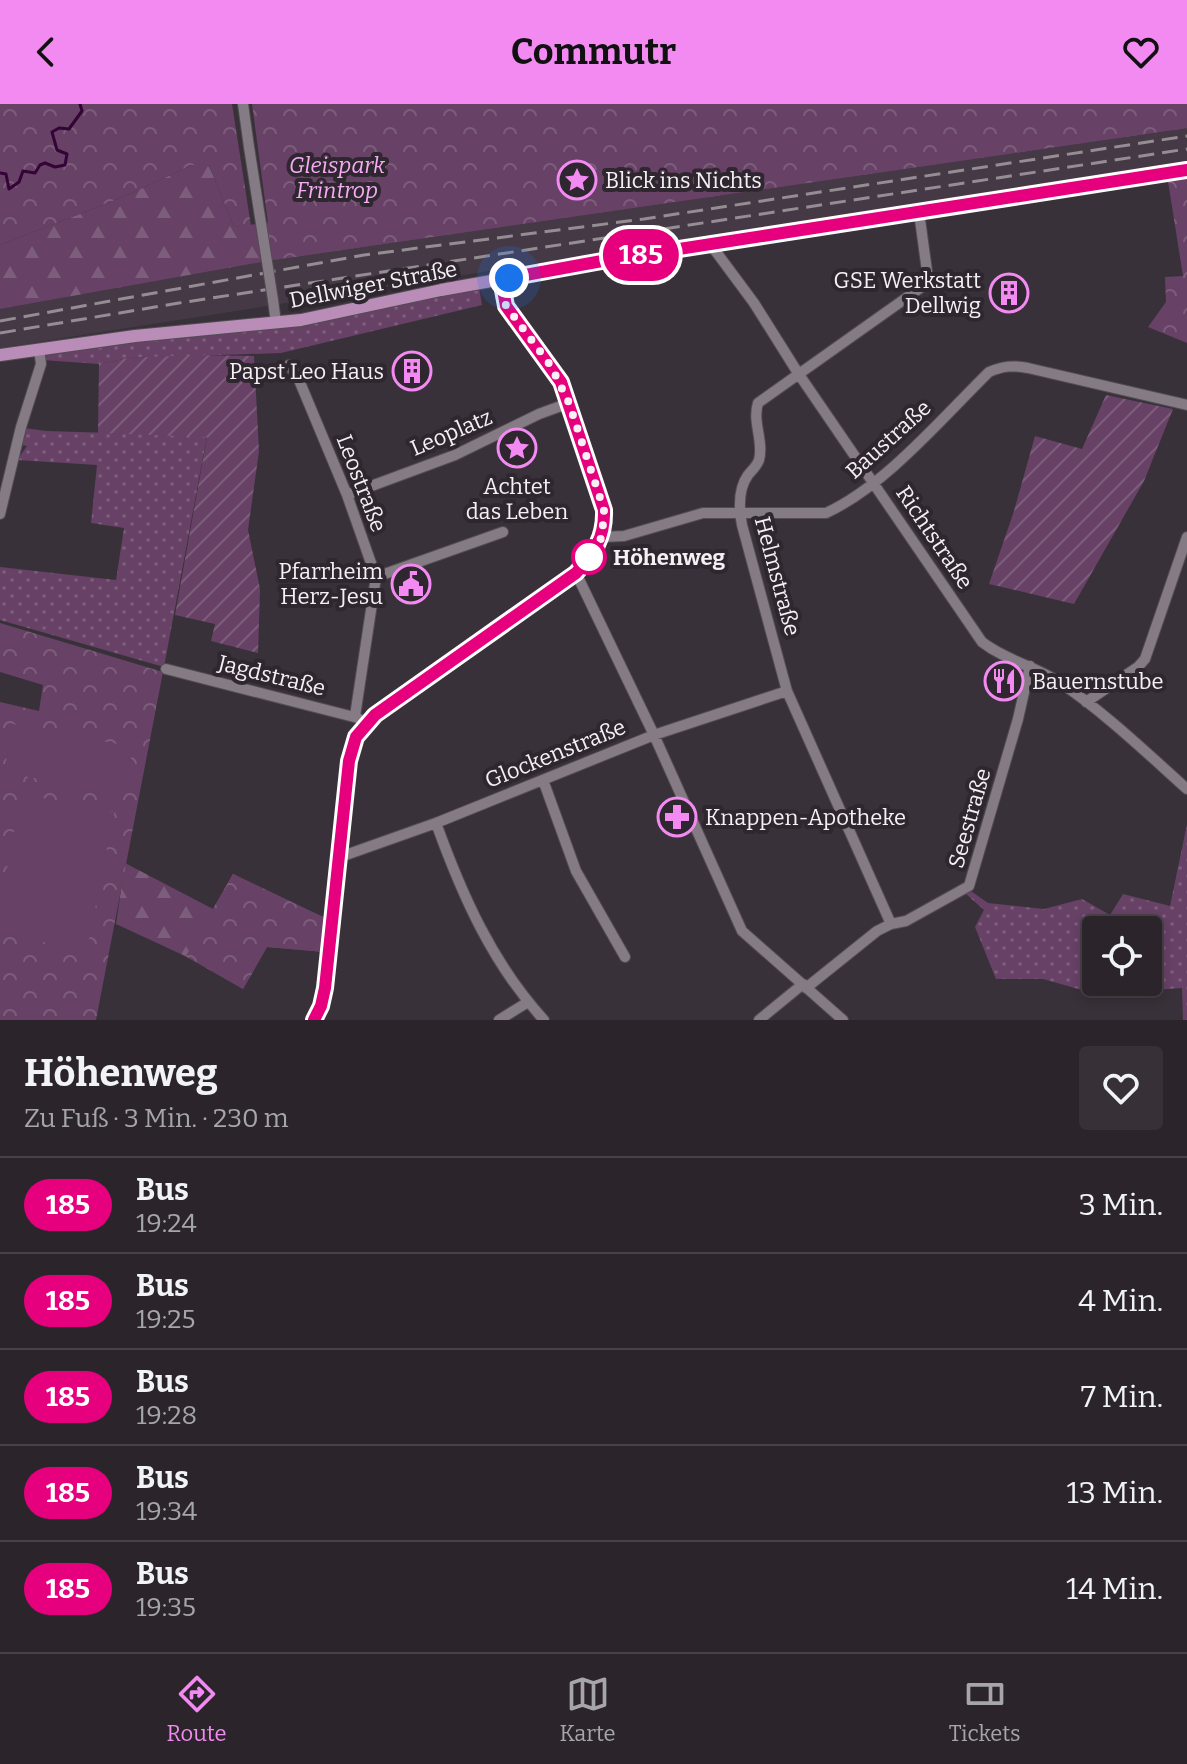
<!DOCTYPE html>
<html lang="de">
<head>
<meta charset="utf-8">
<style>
  :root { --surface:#2b252b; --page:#373137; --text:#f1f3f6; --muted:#a6a5a9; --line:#474247; --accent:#f38af1 }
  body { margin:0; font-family:Bitter,serif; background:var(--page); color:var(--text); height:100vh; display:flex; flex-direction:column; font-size:30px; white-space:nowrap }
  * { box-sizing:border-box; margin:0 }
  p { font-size:26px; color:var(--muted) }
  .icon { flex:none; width:44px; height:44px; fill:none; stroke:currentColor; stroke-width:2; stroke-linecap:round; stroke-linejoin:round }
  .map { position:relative; height:916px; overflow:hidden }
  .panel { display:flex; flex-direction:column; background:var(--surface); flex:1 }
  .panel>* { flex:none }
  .badge { padding:0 16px; border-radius:26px; font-size:28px; line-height:52px }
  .fabs { position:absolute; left:1082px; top:812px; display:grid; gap:16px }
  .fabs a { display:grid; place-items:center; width:80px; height:80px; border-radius:8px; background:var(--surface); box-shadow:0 4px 12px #0003,0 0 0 2px var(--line); font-size:40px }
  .you { position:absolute; width:40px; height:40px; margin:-20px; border:6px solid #fff; border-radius:50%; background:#1a73e8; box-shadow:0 0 0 12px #1a73e833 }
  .map>.badge { position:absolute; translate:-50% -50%; box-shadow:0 0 0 4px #fff }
  .round { display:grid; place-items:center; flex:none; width:84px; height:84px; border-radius:8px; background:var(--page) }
  .headline { display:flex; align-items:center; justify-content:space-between; height:136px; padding:0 24px }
  h1 { font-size:38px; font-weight:700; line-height:60px }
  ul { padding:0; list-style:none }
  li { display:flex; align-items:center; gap:24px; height:96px; padding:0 24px; border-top:2px solid var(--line) }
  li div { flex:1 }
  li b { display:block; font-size:30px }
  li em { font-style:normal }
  li .badge { min-width:88px; font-weight:700; text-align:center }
  header { display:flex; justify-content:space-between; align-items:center; height:104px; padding:0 24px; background:var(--accent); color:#111; font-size:36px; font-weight:700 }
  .dock { display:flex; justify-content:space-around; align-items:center; height:112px; border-top:2px solid var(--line); background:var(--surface); font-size:22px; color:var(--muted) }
  .dock a { display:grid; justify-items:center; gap:4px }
  .dock .selected { color:var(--accent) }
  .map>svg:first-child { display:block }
  .built { fill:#463946 }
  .grass { fill:url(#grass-dots); fill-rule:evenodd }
  .forest { fill:url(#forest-firs) }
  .park { fill:url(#park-crowns) }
  .garden { fill:url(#garden-furrows) }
  .pitch { fill:#674166 }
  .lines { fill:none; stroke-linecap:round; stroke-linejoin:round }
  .stream { stroke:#350436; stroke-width:3 }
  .minor-casing { stroke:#534d53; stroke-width:12 }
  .major-casing { stroke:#534d53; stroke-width:14 }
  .minor { stroke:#857b84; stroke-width:10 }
  .major { stroke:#ba8db9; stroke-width:12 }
  .rail { stroke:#948d93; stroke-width:3; stroke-dasharray:16 8; stroke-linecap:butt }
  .minor-bridge-casing { stroke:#534d53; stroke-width:12; stroke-linecap:butt }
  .minor-bridge { stroke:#857b84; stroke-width:10 }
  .line-casing { stroke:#fff; stroke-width:18 }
  .line { stroke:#e6007e; stroke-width:12 }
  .walk { stroke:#f6f0f5; stroke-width:8; stroke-dasharray:0 14.4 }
  .stop-dot { fill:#fff; stroke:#e6007e; stroke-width:4 }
  .labels { text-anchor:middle; stroke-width:8; stroke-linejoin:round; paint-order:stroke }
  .park-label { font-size:22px; font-style:italic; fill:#f8acf6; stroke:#2f272f }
  .poi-label { font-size:22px; fill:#f6f0f5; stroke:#2f272f; text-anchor:start }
  .street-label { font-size:22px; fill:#f6f0f5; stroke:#2f272f }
  .stop-label { font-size:22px; font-weight:bold; fill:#f6f0f5; stroke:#2f272f; text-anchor:start }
</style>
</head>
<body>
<header><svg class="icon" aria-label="back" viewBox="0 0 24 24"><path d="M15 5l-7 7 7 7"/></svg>Commutr<svg class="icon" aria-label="heart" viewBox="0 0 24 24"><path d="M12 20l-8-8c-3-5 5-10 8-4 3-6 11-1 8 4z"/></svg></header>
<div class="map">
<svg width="1187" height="916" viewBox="0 0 1187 916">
  <defs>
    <pattern id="grass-dots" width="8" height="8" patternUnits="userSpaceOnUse" patternTransform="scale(2)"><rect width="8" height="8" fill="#674166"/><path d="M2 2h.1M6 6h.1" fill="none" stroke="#7d5d7c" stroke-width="1.8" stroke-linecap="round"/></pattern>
    <pattern id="forest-firs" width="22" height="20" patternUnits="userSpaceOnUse" patternTransform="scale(2)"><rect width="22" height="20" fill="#674166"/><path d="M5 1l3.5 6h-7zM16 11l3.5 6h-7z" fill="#7d5d7c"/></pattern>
    <pattern id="park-crowns" width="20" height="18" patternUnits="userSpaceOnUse" patternTransform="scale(2)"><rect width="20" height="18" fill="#674166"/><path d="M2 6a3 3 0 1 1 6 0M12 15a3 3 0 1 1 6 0" fill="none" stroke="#7d5d7c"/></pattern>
    <pattern id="garden-furrows" width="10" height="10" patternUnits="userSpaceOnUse" patternTransform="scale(2)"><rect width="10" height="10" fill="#674166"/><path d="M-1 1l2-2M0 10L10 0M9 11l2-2" fill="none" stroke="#7d5d7c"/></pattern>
  </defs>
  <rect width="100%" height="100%" fill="#393139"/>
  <!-- built -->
  <path class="built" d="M1187,24V57L0,244V205L273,156Z"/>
  <!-- grass -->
  <path class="grass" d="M479,183L482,201L281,249L128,254L99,260L42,256L44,247Z
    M24,324L46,327L207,332L164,563L0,516V463L116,476L124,424L91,419L97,361L17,356L27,342L22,341Z
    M1187,720V916H1183L1182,884L1096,890L1043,875H996L975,823L984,806L966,790L968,785L988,799L1044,805L1082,795L1110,811L1123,790L1170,802ZM1096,826H1148V878H1096Z"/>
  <!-- forest -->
  <path class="forest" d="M661,0H1187V24L273,156L0,205V141L123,93L192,61H209L234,123L272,118Z
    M125,759L213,805L233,770L327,815L325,848L267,843L243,885L185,852L116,820Z"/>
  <!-- park -->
  <path class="park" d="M0,0H232L251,122L234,123L209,61H192L123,93L0,141Z
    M252,0H1187V24L273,156Z
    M1187,68V239L1148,223L1166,198L1165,173L1183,172L1167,71Z
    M0,519L163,568L96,916H0V598L39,607L43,581L0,568Z
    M233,770L327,815L325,848L267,843L243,885L186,852Z"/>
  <!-- garden -->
  <path class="garden" d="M192,251L254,252L259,347L248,426L260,485L258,549L211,537L215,520L175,511L207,333L98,329L99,260L128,254Z
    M1106,291L1173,305L1144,377L1074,500L989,480L1014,407L1035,332L1082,345Z"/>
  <!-- pitch -->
  <path class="pitch" d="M13,620L133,643L124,692L4,668Z
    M21,690L114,708L87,846L0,830V802Z"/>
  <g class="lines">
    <!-- stream -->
    <path class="stream" d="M0,69L6,70L9,85L19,78L23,67L35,69L40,61L45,59L55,63L65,61L67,50L57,46L52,28L59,24L69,25L82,7L80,0"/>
    <!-- minor casing -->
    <g class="minor-casing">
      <path id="minor" d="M243,0L249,43
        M711,141L754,199L798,269L982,538C1005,556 1034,562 1059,578C1102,606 1148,650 1187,685
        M273,196L276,219
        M289,261L299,276L347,391L376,473L355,612
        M347,391L455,351L539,310L569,299
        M0,410L21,323L41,260L39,245
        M602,433L624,432L703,409H826C885,382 942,314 989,268C1003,262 1013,261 1028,264L1187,301
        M576,469L654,631L742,827L843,916
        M376,473L503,428
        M166,565L358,614
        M1086,598L1138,563L1145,555L1187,433
        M543,676L576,767L625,853
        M436,719C462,791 492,859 544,916
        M340,753L436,719L654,631L787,587
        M891,820L787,587L742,421C739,405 738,385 748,371C752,366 757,362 759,356C764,337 752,318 758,299L923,182L927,167L919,108
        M806,884L877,827L891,820L906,817L969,782L1018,615L1030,562
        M314,916L321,902L325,884L350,649L360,626L375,611L576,469C594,449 605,434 604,406L561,278L506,202L503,186L509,174
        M499,916L528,898
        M759,916L803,880"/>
    </g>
    <!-- major casing -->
    <g class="major-casing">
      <path id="major" d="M0,251L135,232L301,216L441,186L602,157L1187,66"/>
    </g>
    <!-- minor -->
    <use href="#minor" class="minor"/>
    <!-- major -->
    <use href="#major" class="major"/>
    <!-- rail -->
    <path class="rail" d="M0,217L364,151L644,115L1187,32
      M0,229L179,199L1187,45"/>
    <!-- minor-bridge casing -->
    <g class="minor-bridge-casing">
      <path id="minor-bridge" d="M249,43L273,196"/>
    </g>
    <!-- minor-bridge -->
    <use href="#minor-bridge" class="minor-bridge"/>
  </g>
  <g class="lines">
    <!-- line casing -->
    <g class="line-casing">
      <path id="line" d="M314,916L321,902L325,884L349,657L356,633L375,611L576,469C594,449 605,434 604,406L561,278L506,202L503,186L509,174L602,157L1187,66"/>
    </g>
    <!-- line -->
    <use href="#line" class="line"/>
    <!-- walk -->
    <path class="walk" d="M509,174L503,186L506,202L551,262L569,299L604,406L602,433L589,453"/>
  </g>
  <!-- icons -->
  <defs>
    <g id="sight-ring" transform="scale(2)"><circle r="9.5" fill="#2f272f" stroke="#f38af1" stroke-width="1.5"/><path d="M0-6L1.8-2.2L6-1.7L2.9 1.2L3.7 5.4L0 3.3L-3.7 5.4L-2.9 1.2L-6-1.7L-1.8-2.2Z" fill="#f38af1"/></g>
    <g id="building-ring" transform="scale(2)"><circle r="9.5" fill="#2f272f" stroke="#f38af1" stroke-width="1.5"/><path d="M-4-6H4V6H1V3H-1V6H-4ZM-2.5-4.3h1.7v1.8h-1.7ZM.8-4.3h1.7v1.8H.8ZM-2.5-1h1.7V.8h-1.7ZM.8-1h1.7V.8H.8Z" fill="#f38af1"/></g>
    <g id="civic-ring" transform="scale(2)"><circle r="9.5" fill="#2f272f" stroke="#f38af1" stroke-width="1.5"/><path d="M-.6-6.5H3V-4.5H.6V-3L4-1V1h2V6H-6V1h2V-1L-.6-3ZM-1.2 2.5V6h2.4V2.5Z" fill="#f38af1"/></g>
    <g id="restaurant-ring" transform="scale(2)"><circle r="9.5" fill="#2f272f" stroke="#f38af1" stroke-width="1.5"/><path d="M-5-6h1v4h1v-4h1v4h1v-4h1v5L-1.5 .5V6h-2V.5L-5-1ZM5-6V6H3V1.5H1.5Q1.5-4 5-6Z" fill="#f38af1"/></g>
    <g id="pharmacy-ring" transform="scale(2)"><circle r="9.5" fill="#2f272f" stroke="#f38af1" stroke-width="1.5"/><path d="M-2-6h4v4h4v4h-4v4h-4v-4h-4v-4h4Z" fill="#f38af1"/></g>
  </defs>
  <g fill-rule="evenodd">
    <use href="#sight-ring" x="577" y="76"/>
    <use href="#building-ring" x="1009" y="189"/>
    <use href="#building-ring" x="412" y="267"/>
    <use href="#sight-ring" x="517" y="344"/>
    <use href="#civic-ring" x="411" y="480"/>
    <use href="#restaurant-ring" x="1004" y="577"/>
    <use href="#pharmacy-ring" x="677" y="713"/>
  </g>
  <!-- markers -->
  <circle class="stop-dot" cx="589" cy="453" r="16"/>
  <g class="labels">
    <!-- park labels -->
    <g class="park-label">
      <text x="337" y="69">Gleispark<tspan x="337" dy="25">Frintrop</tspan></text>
    </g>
    <!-- poi labels -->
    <g class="poi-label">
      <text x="605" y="84">Blick ins Nichts</text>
      <text x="981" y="184" text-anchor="end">GSE Werkstatt<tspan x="981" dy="25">Dellwig</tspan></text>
      <text x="384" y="275" text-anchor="end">Papst Leo Haus</text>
      <text x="517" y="390" text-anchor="middle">Achtet<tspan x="517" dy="25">das Leben</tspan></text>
      <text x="383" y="475" text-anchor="end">Pfarrheim<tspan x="383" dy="25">Herz-Jesu</tspan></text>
      <text x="1032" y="585">Bauernstube</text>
      <text x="705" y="721">Knappen-Apotheke</text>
    </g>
    <!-- street labels -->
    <g class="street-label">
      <text transform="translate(373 180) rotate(-11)" y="8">Dellwiger Straße</text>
      <text transform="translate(451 328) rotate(-23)" y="8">Leoplatz</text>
      <text transform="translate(888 335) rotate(-42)" y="8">Baustraße</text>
      <text transform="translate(362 379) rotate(69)" y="8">Leostraße</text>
      <text transform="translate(935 433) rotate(56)" y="8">Richtstraße</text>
      <text transform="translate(778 472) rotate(75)" y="8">Helmstraße</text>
      <text transform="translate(272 571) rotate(14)" y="8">Jagdstraße</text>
      <text transform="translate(555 649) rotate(-22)" y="8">Glockenstraße</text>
      <text transform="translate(969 714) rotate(-74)" y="8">Seestraße</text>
    </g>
    <!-- stop labels -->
    <g class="stop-label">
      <text x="613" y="461">Höhenweg</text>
    </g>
  </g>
</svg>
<div class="fabs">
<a><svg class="icon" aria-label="locate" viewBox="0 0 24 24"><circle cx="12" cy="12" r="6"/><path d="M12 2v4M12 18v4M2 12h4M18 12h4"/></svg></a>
</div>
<div class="you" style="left:509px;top:174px"></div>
<b class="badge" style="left:641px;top:151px;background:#e6007e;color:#fff">185</b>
</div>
<section class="panel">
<div class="headline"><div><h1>Höhenweg</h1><p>Zu Fuß · 3 Min. · 230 m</p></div><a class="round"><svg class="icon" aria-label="heart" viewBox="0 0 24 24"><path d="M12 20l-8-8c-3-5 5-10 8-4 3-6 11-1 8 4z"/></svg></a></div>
<ul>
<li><span class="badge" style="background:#e6007e;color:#fff">185</span><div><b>Bus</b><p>19:24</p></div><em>3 Min.</em></li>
<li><span class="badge" style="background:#e6007e;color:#fff">185</span><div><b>Bus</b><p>19:25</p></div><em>4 Min.</em></li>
<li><span class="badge" style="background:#e6007e;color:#fff">185</span><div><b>Bus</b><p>19:28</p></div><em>7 Min.</em></li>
<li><span class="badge" style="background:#e6007e;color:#fff">185</span><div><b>Bus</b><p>19:34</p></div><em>13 Min.</em></li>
<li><span class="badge" style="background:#e6007e;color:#fff">185</span><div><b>Bus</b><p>19:35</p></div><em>14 Min.</em></li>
</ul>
</section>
<nav class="dock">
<a class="selected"><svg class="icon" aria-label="directions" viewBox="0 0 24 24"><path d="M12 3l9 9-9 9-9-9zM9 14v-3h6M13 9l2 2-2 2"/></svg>Route</a>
<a><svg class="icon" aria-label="map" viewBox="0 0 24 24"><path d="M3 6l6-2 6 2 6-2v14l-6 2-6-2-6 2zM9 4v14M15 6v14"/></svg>Karte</a>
<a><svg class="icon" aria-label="tickets" viewBox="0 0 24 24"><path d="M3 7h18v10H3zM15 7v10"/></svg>Tickets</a>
</nav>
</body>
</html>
